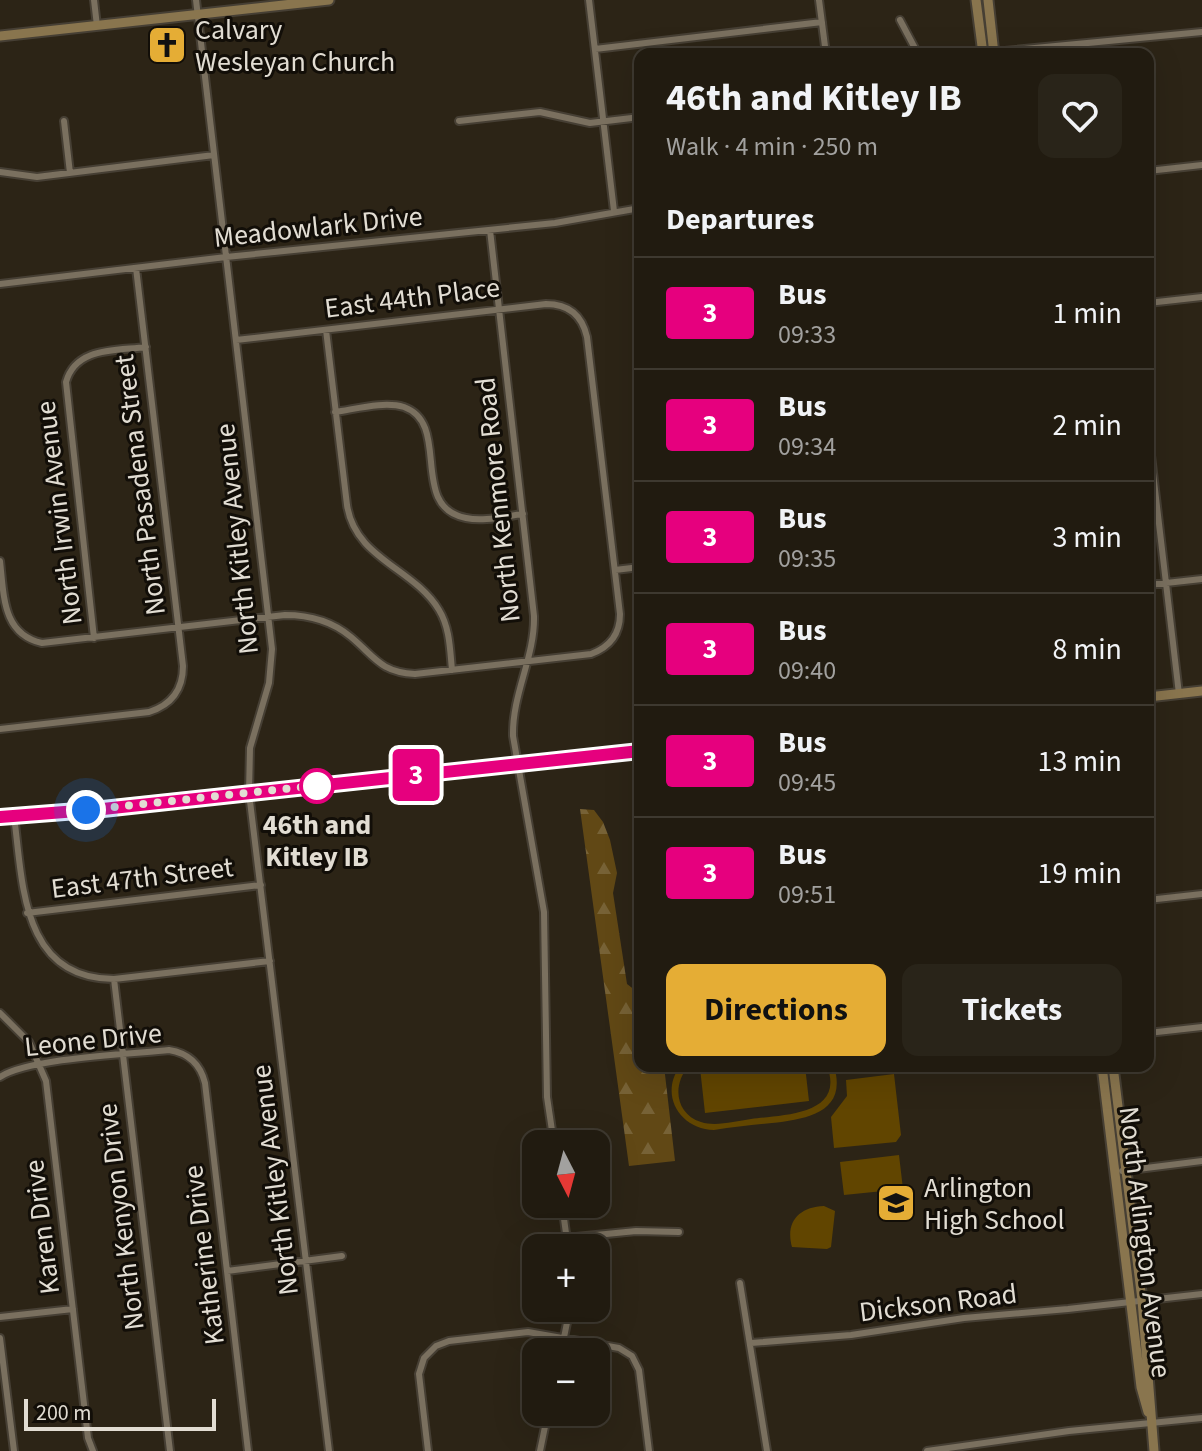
<!DOCTYPE html>
<html lang="en">
<head>
<meta charset="utf-8">
<style>
  :root { --surface:#211b10; --page:#292419; --text:#f1f3f6; --muted:#a2a19f; --line:#3e3930; --accent:#e5ad35 }
  body { margin:0; font-family:"Source Sans 3",sans-serif; background:var(--page); color:var(--text); height:100vh; display:flex; flex-direction:column; font-size:30px; white-space:nowrap }
  * { box-sizing:border-box; margin:0 }
  p { font-size:26px; color:var(--muted) }
  .icon { flex:none; width:44px; height:44px; fill:none; stroke:currentColor; stroke-width:2; stroke-linecap:round; stroke-linejoin:round }
  .map { position:relative; flex:1; overflow:hidden }
  .panel { position:absolute; left:634px; top:48px; width:520px; height:1024px; display:flex; flex-direction:column; background:var(--surface); border-radius:16px; box-shadow:0 8px 32px #0002,0 0 0 2px var(--line) }
  .panel>* { flex:none }
  .badge { padding:0 16px; border-radius:6px; font-size:28px; line-height:52px }
  .needle { width:52px; rotate:174deg }
  .controls { position:absolute; left:522px; top:1130px; display:grid; gap:16px }
  .controls a { display:grid; place-items:center; width:88px; height:88px; border-radius:16px; background:var(--surface); box-shadow:0 8px 32px #0002,0 0 0 2px var(--line); font-size:40px }
  .scale { position:absolute; left:24px; bottom:20px; width:192px; box-sizing:border-box; padding-left:8px; border:4px solid #e2ddd3; border-top:0; font-size:22px; line-height:28px; white-space:nowrap; color:#e2ddd3; -webkit-text-stroke:6px #120e08; paint-order:stroke }
  .you { position:absolute; width:40px; height:40px; margin:-20px; border:6px solid #fff; border-radius:50%; background:#1a73e8; box-shadow:0 0 0 12px #1a73e833 }
  .map>.badge { position:absolute; translate:-50% -50%; box-shadow:0 0 0 4px #fff }
  h2 { padding:0 32px; font-size:30px; line-height:72px }
  .round { display:grid; place-items:center; flex:none; width:84px; height:84px; border-radius:16px; background:var(--page) }
  .head { display:flex; align-items:center; justify-content:space-between; height:136px; padding:0 32px }
  h1 { font-size:38px; font-weight:700; line-height:60px }
  .cta { display:flex; gap:16px; margin-top:auto; padding:16px 32px }
  .cta a { flex:1; height:92px; border-radius:16px; background:var(--accent); color:#111; font-size:32px; font-weight:700; line-height:92px; text-align:center }
  .cta a+a { background:var(--page); color:var(--text) }
  ul { padding:0; list-style:none }
  li { display:flex; align-items:center; gap:24px; height:112px; padding:0 32px; border-top:2px solid var(--line) }
  li div { flex:1 }
  li b { display:block; font-size:30px }
  li em { font-style:normal }
  li .badge { min-width:88px; font-weight:700; text-align:center }
  .map>svg:first-child { display:block }
  .forest { fill:url(#forest-firs) }
  .park { fill:#614500 }
  .lines { fill:none; stroke-linecap:round; stroke-linejoin:round }
  .street-casing { stroke:#463f34; stroke-width:10 }
  .secondary-casing { stroke:#463f34; stroke-width:13 }
  .street { stroke:#7a705f; stroke-width:6 }
  .secondary { stroke:#89754e; stroke-width:9 }
  .line-casing { stroke:#fff; stroke-width:18 }
  .line { stroke:#e6007e; stroke-width:12 }
  .walk { stroke:#e2ddd3; stroke-width:8; stroke-dasharray:0 14.4 }
  .stop-dot { fill:#fff; stroke:#e6007e; stroke-width:4 }
  .labels { text-anchor:middle; stroke-width:6; stroke-linejoin:round; paint-order:stroke }
  .poi-label { font-size:28px; fill:#e2ddd3; stroke:#120e08; text-anchor:start }
  .street-label { font-size:28px; fill:#e2ddd3; stroke:#120e08 }
  .stop-label { font-size:28px; font-weight:bold; fill:#e2ddd3; stroke:#120e08 }
</style>
</head>
<body>
<div class="map">
<svg width="1202" height="1451" viewBox="0 0 1202 1451">
  <defs>
    <pattern id="forest-firs" width="22" height="20" patternUnits="userSpaceOnUse" patternTransform="scale(2)"><rect width="22" height="20" fill="#614815"/><path d="M5 1l3.5 6h-7zM16 11l3.5 6h-7z" fill="#776236"/></pattern>
  </defs>
  <rect width="100%" height="100%" fill="#2c2416"/>
  <!-- forest -->
  <path class="forest" d="M580,809L594,810L603,822L610,840L617,873L613,893L627,984L640,994V1066H664L675,1161L629,1166Z"/>
  <!-- park -->
  <path class="park" d="M680,1066H689C672,1084 675,1114 701,1122C716,1127 735,1121 751,1119C781,1115 846,1116 827,1066H834C848,1113 806,1119 772,1123C753,1125 734,1127 714,1130C680,1129 659,1095 680,1066Z
    M714,1066H805L809,1101L705,1113L700,1068Z
    M894,1074L901,1135L896,1142L834,1148L831,1117L847,1096L846,1080Z
    M899,1155L903,1189L844,1195L840,1162Z
    M824,1206L835,1211L831,1247L827,1249L792,1247C785,1222 799,1207 824,1206Z"/>
  <g class="lines">
    <!-- street casing -->
    <g class="street-casing">
      <path id="street" d="M94,0L97,26
        M196,0L272,649L269,683L250,748L249,793L329,1451
        M589,0L614,211
        M819,0L826,54
        M900,20L918,54
        M595,49L822,22
        M994,52L1202,32
        M64,121L70,173
        M459,121L540,112L590,123L640,117
        M1148,171L1202,165
        M0,172L37,177L214,155
        M490,230L534,616C535,657 512,694 513,736L544,912L547,1097L554,1144
        M0,284L226,257L555,223L640,208
        M1148,303L1202,297
        M326,330L347,505C355,559 414,568 439,610C450,628 450,650 452,670
        M335,412C356,409 384,401 404,407C452,424 408,507 466,518C484,522 505,516 523,514
        M1148,430L1179,694
        M0,561C4,595 2,634 42,643L285,615C309,615 332,621 351,637C375,657 380,672 415,674L591,654C610,647 620,634 620,614L587,337C582,315 568,304 546,304L236,340
        M615,570L640,567
        M1148,585L1202,579
        M94,638L66,382C76,347 115,351 146,347
        M0,729L149,712C171,705 183,690 183,666L136,268
        M14,816C23,883 21,979 114,979L270,961
        M1148,900L1202,894
        M27,913L261,885
        M114,979L170,1451
        M0,1013L29,1042L46,1081L88,1438L93,1451
        M1148,1033L1202,1027
        M0,1077C29,1058 130,1054 169,1050C188,1053 200,1063 205,1083L248,1451
        M1122,1171L1202,1161
        M562,1204L568,1248
        M566,1238L636,1231L679,1232
        M227,1271L342,1256
        M740,1283L767,1451
        M0,1317L73,1309
        M0,1338L14,1451
        M751,1343L851,1335L964,1318L1068,1309L1202,1294
        M561,1352L570,1308
        M428,1451L419,1374L424,1358L436,1346L449,1341L528,1332L619,1348L632,1356L639,1370L649,1451
        M540,1451L548,1412
        M927,1451L1069,1431L1202,1418"/>
    </g>
    <!-- secondary casing -->
    <g class="secondary-casing">
      <path id="secondary" d="M976,0L983,54
        M988,0L994,54
        M0,36L329,0
        M1148,697L1202,691
        M0,817L640,751
        M1102,1066L1141,1387L1148,1412
        M1113,1066L1142,1300L1154,1451"/>
    </g>
    <!-- street -->
    <use href="#street" class="street"/>
    <!-- secondary -->
    <use href="#secondary" class="secondary"/>
  </g>
  <g class="lines">
    <!-- line casing -->
    <g class="line-casing">
      <path id="line" d="M0,817L103,809L640,751"/>
    </g>
    <!-- line -->
    <use href="#line" class="line"/>
    <!-- walk -->
    <path class="walk" d="M86,810L322,785L317,786"/>
  </g>
  <!-- icons -->
  <defs>
    <g id="church-square" transform="scale(2)"><rect x="-9" y="-9" width="18" height="18" rx="4" fill="#e5ad35" stroke="#120e08"/><path d="M-1.2-6h2.4v3.5h3.3v2.4h-3.3V6h-2.4V-.1h-3.3v-2.4h3.3Z" fill="#111"/></g>
    <g id="school-square" transform="scale(2)"><rect x="-9" y="-9" width="18" height="18" rx="4" fill="#e5ad35" stroke="#120e08"/><path d="M0-5L7-2L0 1L-7-2ZM-4 1L0 2.5L4 1V4Q0 6-4 4Z" fill="#111"/></g>
  </defs>
  <g fill-rule="evenodd">
    <use href="#church-square" x="167" y="45"/>
    <use href="#school-square" x="896" y="1203"/>
  </g>
  <!-- markers -->
  <circle class="stop-dot" cx="317" cy="786" r="16"/>
  <g class="labels">
    <!-- poi labels -->
    <g class="poi-label">
      <text x="195" y="39">Calvary<tspan x="195" dy="32">Wesleyan Church</tspan></text>
      <text x="924" y="1197">Arlington<tspan x="924" dy="32">High School</tspan></text>
    </g>
    <!-- street labels -->
    <g class="street-label">
      <text transform="translate(318 226) rotate(-6)" y="10">Meadowlark Drive</text>
      <text transform="translate(412 297) rotate(-7)" y="10">East 44th Place</text>
      <text transform="translate(139 485) rotate(-97)" y="10">North Pasadena Street</text>
      <text transform="translate(497 500) rotate(-96)" y="10">North Kenmore Road</text>
      <text transform="translate(58 513) rotate(-97)" y="10">North Irwin Avenue</text>
      <text transform="translate(236 539) rotate(-96)" y="10">North Kitley Avenue</text>
      <text transform="translate(142 877) rotate(-7)" y="10">East 47th Street</text>
      <text transform="translate(93 1039) rotate(-6)" y="10">Leone Drive</text>
      <text transform="translate(274 1180) rotate(-97)" y="10">North Kitley Avenue</text>
      <text transform="translate(120 1217) rotate(-97)" y="10">North Kenyon Drive</text>
      <text transform="translate(41 1227) rotate(-97)" y="10">Karen Drive</text>
      <text transform="translate(1146 1242) rotate(83)" y="10">North Arlington Avenue</text>
      <text transform="translate(203 1255) rotate(-97)" y="10">Katherine Drive</text>
      <text transform="translate(938 1302) rotate(-7)" y="10">Dickson Road</text>
    </g>
    <!-- stop labels -->
    <g class="stop-label">
      <text x="317" y="834">46th and<tspan x="317" dy="32">Kitley IB</tspan></text>
    </g>
  </g>
</svg>
<div class="controls">
<a><svg class="needle" viewBox="-14 -14 28 28"><path d="M0-13l5 13h-10z" fill="#e53935"/><path d="M0 13l5-13h-10z" fill="#a2a19f"/></svg></a>
<a>+</a>
<a>−</a>
</div>
<div class="scale">200 m</div>
<div class="you" style="left:86px;top:810px"></div>
<b class="badge" style="left:416px;top:775px;background:#e6007e;color:#fff">3</b>
<section class="panel">
<div class="head"><div><h1>46th and Kitley IB</h1><p>Walk · 4 min · 250 m</p></div><a class="round"><svg class="icon" aria-label="heart" viewBox="0 0 24 24"><path d="M12 20l-8-8c-3-5 5-10 8-4 3-6 11-1 8 4z"/></svg></a></div>
<h2>Departures</h2>
<ul>
<li><span class="badge" style="background:#e6007e;color:#fff">3</span><div><b>Bus</b><p>09:33</p></div><em>1 min</em></li>
<li><span class="badge" style="background:#e6007e;color:#fff">3</span><div><b>Bus</b><p>09:34</p></div><em>2 min</em></li>
<li><span class="badge" style="background:#e6007e;color:#fff">3</span><div><b>Bus</b><p>09:35</p></div><em>3 min</em></li>
<li><span class="badge" style="background:#e6007e;color:#fff">3</span><div><b>Bus</b><p>09:40</p></div><em>8 min</em></li>
<li><span class="badge" style="background:#e6007e;color:#fff">3</span><div><b>Bus</b><p>09:45</p></div><em>13 min</em></li>
<li><span class="badge" style="background:#e6007e;color:#fff">3</span><div><b>Bus</b><p>09:51</p></div><em>19 min</em></li>
</ul>
<div class="cta"><a>Directions</a><a>Tickets</a></div>
</section>
</div>
</body>
</html>
